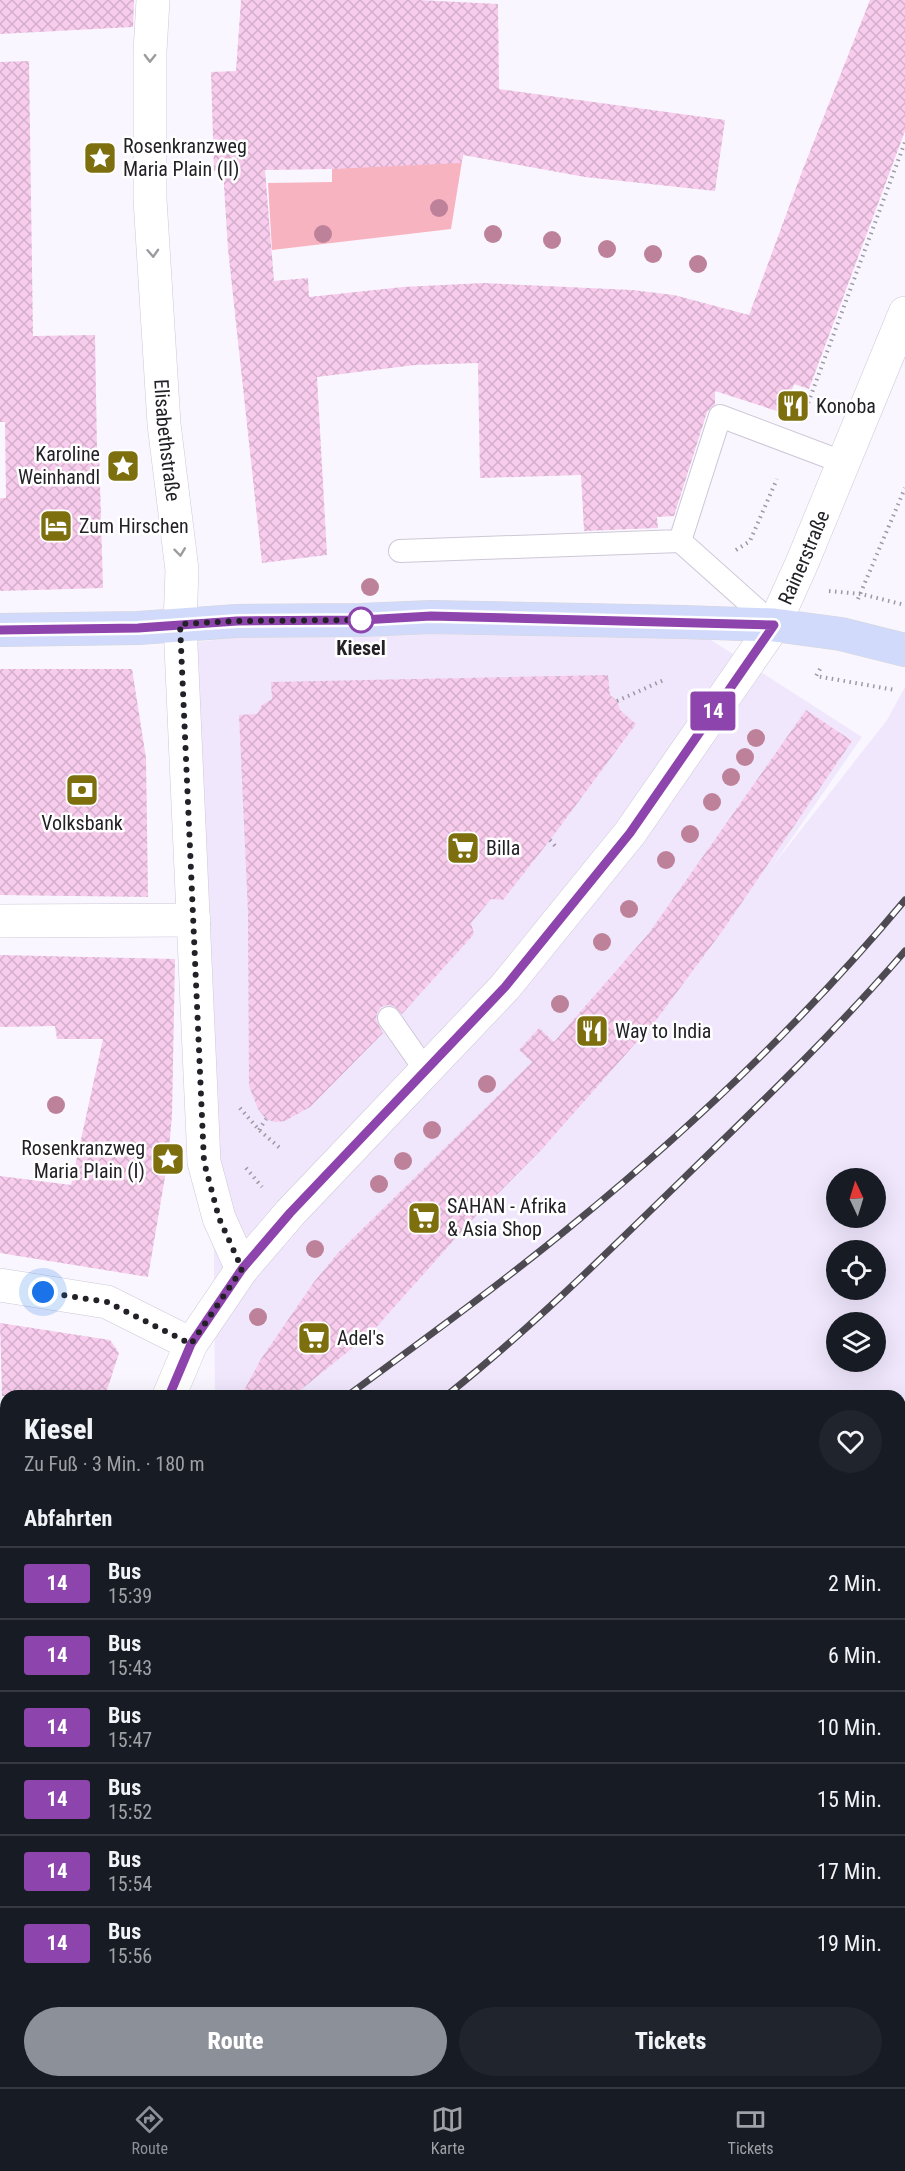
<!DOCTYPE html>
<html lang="de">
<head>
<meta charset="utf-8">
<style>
  :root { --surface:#171b24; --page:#20242c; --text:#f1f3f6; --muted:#9ea1a6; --line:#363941; --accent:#8c9099 }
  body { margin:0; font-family:"Roboto Condensed",sans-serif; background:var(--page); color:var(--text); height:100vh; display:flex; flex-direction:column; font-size:22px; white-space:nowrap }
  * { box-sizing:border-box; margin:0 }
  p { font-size:20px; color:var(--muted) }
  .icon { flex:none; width:33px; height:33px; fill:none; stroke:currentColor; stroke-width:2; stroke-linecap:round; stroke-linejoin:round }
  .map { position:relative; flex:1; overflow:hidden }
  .side { position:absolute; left:0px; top:1390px; width:906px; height:698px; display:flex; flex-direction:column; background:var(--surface); border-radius:18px 18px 0 0; box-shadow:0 6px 24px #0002 }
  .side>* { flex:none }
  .badge { padding:0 12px; border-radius:4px; font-size:21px; line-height:39px }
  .needle { width:39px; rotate:356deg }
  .fabs { position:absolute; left:826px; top:1168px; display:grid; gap:12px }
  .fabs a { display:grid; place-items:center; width:60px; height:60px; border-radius:50%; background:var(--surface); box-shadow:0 6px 24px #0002; font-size:30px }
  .you { position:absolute; width:30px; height:30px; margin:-15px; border:4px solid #fff; border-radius:50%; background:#1a73e8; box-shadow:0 0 0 9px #1a73e833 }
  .map>.badge { position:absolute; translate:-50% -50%; box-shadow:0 0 0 3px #fff }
  h2 { padding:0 24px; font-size:22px; line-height:54px }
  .round { display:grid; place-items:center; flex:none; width:63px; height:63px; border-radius:32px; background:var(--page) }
  .head { display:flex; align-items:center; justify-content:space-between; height:102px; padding:0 24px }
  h1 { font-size:28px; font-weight:800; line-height:45px }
  .action { display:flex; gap:12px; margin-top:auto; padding:12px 24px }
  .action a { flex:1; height:69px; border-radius:36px; background:var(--accent); color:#fff; font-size:24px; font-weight:800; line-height:69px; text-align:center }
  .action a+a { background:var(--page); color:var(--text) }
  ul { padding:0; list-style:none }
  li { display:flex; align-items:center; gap:18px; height:72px; padding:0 24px; border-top:2px solid var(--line) }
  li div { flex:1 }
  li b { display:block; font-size:22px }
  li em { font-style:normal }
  li .badge { min-width:66px; font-weight:700; text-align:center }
  .dock { display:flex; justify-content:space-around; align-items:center; height:84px; border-top:2px solid var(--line); background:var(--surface); font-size:16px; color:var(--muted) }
  .dock a { display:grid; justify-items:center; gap:3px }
  .dock .selected { color:var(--accent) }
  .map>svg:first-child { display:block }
  .built { fill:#f0e7fd; fill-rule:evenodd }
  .green { fill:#f8b3c0 }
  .building { fill:url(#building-cross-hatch) }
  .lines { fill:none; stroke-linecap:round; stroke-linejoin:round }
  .service-casing { stroke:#cec8d7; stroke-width:24 }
  .minor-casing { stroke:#cec8d7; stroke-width:34 }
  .tertiary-casing { stroke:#cec8d7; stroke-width:34 }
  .primary-casing { stroke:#d7d7d8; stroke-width:34 }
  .path { stroke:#9c99a1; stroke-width:4; stroke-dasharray:1.5 4.5; stroke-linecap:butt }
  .service { stroke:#fff; stroke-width:22 }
  .minor { stroke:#fff; stroke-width:33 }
  .tertiary { stroke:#fff; stroke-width:33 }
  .primary { stroke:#d1dafa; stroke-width:33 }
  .rail-casing { stroke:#4d4b51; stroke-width:7 }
  .rail { stroke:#fff; stroke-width:4.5; stroke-dasharray:14; stroke-linecap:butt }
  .tree { fill:#bd8299 }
  .oneway { stroke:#9c9b9e }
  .line-casing { stroke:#fff; stroke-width:14 }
  .line { stroke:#8e44ad; stroke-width:9 }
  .walk { stroke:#232127; stroke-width:6; stroke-dasharray:0 10.8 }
  .stop-dot { fill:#fff; stroke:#8e44ad; stroke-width:3 }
  .labels { text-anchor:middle; stroke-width:5; stroke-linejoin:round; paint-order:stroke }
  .poi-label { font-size:20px; fill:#232127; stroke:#fff; text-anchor:start }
  .street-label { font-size:20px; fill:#232127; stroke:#fff }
  .stop-label { font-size:20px; font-weight:bold; fill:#232127; stroke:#fff }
</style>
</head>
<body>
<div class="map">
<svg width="905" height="2087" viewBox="0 0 905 2087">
  <defs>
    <pattern id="building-cross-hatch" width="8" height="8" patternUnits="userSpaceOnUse" patternTransform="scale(1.5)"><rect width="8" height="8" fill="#f8cced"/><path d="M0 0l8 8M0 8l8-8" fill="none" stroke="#d4afcb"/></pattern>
  </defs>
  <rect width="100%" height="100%" fill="#f9f6ff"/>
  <!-- built -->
  <path class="built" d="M431,617L683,622L862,737L771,868L887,720L905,687V1437H900V1396H215L212,990L196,642ZM837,1179H876V1218H837ZM837,1251H876V1290H837ZM837,1323H876V1362H837Z
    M6,1599V1808L0,1810V1602Z"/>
  <!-- green -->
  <path class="green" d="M463,155L451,229L272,250L268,183L332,182V169Z
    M900,1437H905V1484L900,1486Z
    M905,1715V1770L900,1760V1718Z"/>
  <!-- building -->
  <path class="building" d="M0,0H134L133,27L0,34Z
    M241,0H418L498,4L499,89L725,120L715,191L585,177L463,155L461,163L332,169L265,170L274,281L308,278L309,297L403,287L484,283L632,290L674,295L749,315L803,169L870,0H905V131L809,389L794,384L783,413L715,391V404L707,412L674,516L657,517L658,528L584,531L581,475L480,478L478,363L415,365L317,377L327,555L262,563L228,249L223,170L214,171L211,72L236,71Z
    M29,61L33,336L95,335L97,450H99L103,588L0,591V498H6L5,422H0V62Z
    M0,669H132L146,758L148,897L0,895Z
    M608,675L610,695L617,701L620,710L636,724L550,840L503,900L491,899L471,923L474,934L402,1014L394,1006L387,1005L381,1007L377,1013L376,1020L383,1033L310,1107L285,1121L275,1122L266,1119L258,1109L249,1086L248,912L239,715L257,714L262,705L272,699L271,682Z
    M806,710L852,741L723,930L657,1019L542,1149L471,1221L371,1333L293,1396H241L261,1359L314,1282L338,1253L532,1062L519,1050L539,1028L554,1042L649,933Z
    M0,955L175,959L172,1115L168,1159L148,1277L0,1253V1176L71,1185L103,1039H57L55,1026L0,1027Z
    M0,1323L110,1340L119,1353L105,1396H2Z"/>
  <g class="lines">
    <!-- service casing -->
    <g class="service-casing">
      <path id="service" d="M680,541L720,416L842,462
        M400,551L680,541L774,625
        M389,1018L426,1071
        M900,1582L905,1580"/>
    </g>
    <!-- minor casing -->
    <g class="minor-casing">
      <path id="minor" d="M0,921L194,920
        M0,1285L107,1302L191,1344
        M900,1513L905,1510
        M0,1569L6,1566
        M0,1834L6,1832
        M900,2077L905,2087
        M788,2087L798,2082"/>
    </g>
    <!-- tertiary casing -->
    <g class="tertiary-casing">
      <g id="tertiary">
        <path id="s1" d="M153,0L150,52V199L164,424L182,570L180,624L204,1162L219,1218L242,1269"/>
        <path id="s2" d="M169,1396L191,1344L242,1269L290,1213L505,987L630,833L774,625L802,563L905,313"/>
        <path d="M137,2087V2082"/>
      </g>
    </g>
    <!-- primary casing -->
    <g class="primary-casing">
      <path id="primary" d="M0,630L138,628L237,621L361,620L431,617L683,622L774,625L841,634L905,650"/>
    </g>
    <!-- path -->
    <path class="path" d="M804,414L905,142
      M736,550L750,541L777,479
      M829,591L861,594L905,605
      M858,599L905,488
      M820,669L816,676L895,690
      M617,701L666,679
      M550,840L556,847
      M240,1108L259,1130L281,1149
      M259,1130L266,1119
      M246,1168L262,1187"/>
    <!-- service -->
    <use href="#service" class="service"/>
    <!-- minor -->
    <use href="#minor" class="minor"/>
    <!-- tertiary -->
    <use href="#tertiary" class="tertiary"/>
    <!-- primary -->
    <use href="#primary" class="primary"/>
    <!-- rail casing -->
    <g class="rail-casing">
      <path id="rail" d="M347,1396C422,1341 498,1286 571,1226C691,1128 805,1020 905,900
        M446,1396C530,1329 606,1254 683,1179C759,1105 836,1031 905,951
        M0,1628L6,1624
        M0,1688L6,1685"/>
    </g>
    <!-- rail -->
    <use href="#rail" class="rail"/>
  </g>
  <!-- trees -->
  <g class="tree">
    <circle cx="439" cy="208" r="9"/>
    <circle cx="323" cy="234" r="9"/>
    <circle cx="493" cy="234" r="9"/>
    <circle cx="552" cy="240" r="9"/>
    <circle cx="607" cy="249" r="9"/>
    <circle cx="653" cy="254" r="9"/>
    <circle cx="698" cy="264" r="9"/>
    <circle cx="370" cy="587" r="9"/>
    <circle cx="756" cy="738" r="9"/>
    <circle cx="745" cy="757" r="9"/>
    <circle cx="731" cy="777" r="9"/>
    <circle cx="712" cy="802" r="9"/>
    <circle cx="690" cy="834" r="9"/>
    <circle cx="666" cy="860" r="9"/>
    <circle cx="629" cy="909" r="9"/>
    <circle cx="602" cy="942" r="9"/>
    <circle cx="560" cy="1004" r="9"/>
    <circle cx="487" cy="1084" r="9"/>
    <circle cx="56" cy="1105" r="9"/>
    <circle cx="432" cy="1130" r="9"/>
    <circle cx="403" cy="1161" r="9"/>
    <circle cx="379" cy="1184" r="9"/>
    <circle cx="315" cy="1249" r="9"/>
    <circle cx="258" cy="1317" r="9"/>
  </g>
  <!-- one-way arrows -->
  <defs><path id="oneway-chevron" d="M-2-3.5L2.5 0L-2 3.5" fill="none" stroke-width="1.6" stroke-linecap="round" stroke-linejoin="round" transform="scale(1.5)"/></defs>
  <g class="oneway">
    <use href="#oneway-chevron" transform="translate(150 58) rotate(91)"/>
    <use href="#oneway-chevron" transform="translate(153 253) rotate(87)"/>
    <use href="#oneway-chevron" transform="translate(180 552) rotate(83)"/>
  </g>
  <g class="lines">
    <!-- line casing -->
    <g class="line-casing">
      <path id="line" d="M0,630L138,628L237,621L362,620L431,616L774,625L630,833L505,987L290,1213L242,1269L191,1344L169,1396"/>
    </g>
    <!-- line -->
    <use href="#line" class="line"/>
    <!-- walk -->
    <path class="walk" d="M43,1292L107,1302L191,1344L242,1269L219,1218L204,1162L180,624L237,621L361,620"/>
  </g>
  <!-- icons -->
  <defs>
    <g id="sight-square" transform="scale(1.725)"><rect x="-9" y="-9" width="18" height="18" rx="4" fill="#7e6f0e" stroke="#fff"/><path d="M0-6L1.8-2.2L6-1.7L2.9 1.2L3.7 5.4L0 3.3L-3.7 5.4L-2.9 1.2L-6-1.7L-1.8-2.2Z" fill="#fff"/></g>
    <g id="restaurant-square" transform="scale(1.725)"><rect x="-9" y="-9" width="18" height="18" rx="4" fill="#7e6f0e" stroke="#fff"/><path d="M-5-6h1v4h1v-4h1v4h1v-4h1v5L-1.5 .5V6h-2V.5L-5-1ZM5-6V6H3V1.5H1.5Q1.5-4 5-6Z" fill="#fff"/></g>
    <g id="hotel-square" transform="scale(1.725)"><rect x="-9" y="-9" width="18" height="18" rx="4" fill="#7e6f0e" stroke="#fff"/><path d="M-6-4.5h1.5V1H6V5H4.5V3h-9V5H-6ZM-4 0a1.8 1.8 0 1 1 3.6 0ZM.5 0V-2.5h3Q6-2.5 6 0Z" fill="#fff"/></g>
    <g id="bank-square" transform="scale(1.725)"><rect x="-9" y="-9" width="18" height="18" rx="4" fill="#7e6f0e" stroke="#fff"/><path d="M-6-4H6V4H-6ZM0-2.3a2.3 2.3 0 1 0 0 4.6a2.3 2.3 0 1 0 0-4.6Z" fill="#fff"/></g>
    <g id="supermarket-square" transform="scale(1.725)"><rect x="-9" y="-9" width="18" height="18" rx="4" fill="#7e6f0e" stroke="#fff"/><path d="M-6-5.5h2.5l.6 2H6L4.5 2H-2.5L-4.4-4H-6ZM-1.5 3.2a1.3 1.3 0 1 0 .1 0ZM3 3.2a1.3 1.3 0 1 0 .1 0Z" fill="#fff"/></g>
  </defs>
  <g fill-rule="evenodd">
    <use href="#sight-square" x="100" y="158"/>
    <use href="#restaurant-square" x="793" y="406"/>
    <use href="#sight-square" x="123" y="466"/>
    <use href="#hotel-square" x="56" y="526"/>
    <use href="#bank-square" x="82" y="790"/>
    <use href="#supermarket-square" x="463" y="848"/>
    <use href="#restaurant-square" x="592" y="1031"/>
    <use href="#sight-square" x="168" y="1159"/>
    <use href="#supermarket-square" x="424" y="1218"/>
    <use href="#supermarket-square" x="314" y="1338"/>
  </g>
  <!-- markers -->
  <circle class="stop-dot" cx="361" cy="620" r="12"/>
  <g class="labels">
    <!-- poi labels -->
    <g class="poi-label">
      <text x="123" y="153">Rosenkranzweg<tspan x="123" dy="23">Maria Plain (II)</tspan></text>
      <text x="816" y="413">Konoba</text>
      <text x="100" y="461" text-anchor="end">Karoline<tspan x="100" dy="23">Weinhandl</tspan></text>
      <text x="79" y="533">Zum Hirschen</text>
      <text x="82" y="830" text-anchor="middle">Volksbank</text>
      <text x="486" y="855">Billa</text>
      <text x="615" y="1038">Way to India</text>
      <text x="145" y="1155" text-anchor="end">Rosenkranzweg<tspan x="145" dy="23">Maria Plain (I)</tspan></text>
      <text x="447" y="1213">SAHAN - Afrika<tspan x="447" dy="23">&amp; Asia Shop</tspan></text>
      <text x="337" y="1345">Adel's</text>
    </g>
    <!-- street labels -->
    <g class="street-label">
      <text dy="7" stroke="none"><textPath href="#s1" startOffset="441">Elisabethstraße</textPath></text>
      <text dy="7" stroke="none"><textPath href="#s2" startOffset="1058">Rainerstraße</textPath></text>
    </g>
    <!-- stop labels -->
    <g class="stop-label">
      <text x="361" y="655">Kiesel</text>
    </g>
  </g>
</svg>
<div class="fabs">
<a><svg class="needle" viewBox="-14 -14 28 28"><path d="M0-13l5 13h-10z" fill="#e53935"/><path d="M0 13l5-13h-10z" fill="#9ea1a6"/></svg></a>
<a><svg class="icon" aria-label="locate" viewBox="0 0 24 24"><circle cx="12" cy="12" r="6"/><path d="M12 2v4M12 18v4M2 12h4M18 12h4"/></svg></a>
<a><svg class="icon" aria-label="layers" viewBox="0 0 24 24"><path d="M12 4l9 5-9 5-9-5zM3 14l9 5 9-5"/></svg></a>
</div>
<div class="you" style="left:43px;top:1292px"></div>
<b class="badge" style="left:713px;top:711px;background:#8e44ad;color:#fff">14</b>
<section class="side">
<div class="head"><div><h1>Kiesel</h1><p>Zu Fuß · 3 Min. · 180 m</p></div><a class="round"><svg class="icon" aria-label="heart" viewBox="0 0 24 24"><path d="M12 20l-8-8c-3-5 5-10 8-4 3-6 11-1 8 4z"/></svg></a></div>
<h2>Abfahrten</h2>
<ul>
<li><span class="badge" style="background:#8e44ad;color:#fff">14</span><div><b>Bus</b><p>15:39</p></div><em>2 Min.</em></li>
<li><span class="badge" style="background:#8e44ad;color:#fff">14</span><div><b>Bus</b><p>15:43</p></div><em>6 Min.</em></li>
<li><span class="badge" style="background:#8e44ad;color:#fff">14</span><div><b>Bus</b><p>15:47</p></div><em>10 Min.</em></li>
<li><span class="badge" style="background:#8e44ad;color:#fff">14</span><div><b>Bus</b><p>15:52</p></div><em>15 Min.</em></li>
<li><span class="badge" style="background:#8e44ad;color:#fff">14</span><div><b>Bus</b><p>15:54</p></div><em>17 Min.</em></li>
<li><span class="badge" style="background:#8e44ad;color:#fff">14</span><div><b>Bus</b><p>15:56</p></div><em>19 Min.</em></li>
</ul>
<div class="action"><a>Route</a><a>Tickets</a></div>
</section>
</div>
<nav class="dock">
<a class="selected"><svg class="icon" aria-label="directions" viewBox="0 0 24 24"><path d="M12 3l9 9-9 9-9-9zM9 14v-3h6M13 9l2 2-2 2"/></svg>Route</a>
<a><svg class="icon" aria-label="map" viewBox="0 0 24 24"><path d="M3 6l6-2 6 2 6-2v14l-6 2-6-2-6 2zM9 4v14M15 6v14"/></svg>Karte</a>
<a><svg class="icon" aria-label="tickets" viewBox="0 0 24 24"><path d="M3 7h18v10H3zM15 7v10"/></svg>Tickets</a>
</nav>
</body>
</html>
